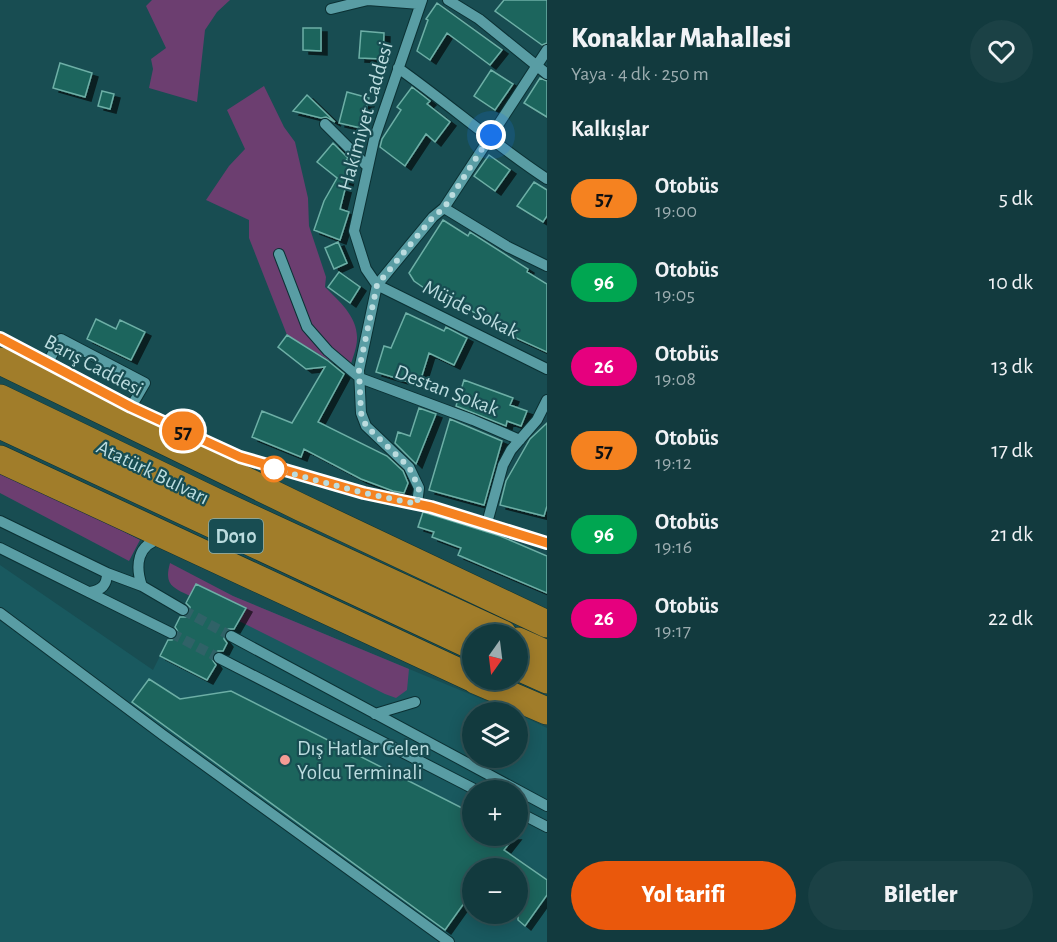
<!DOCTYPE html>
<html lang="tr">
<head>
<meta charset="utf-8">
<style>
  :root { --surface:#123a3e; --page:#1b4145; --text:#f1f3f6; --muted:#9cadb0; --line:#315458; --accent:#ea580c }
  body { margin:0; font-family:"Alegreya Sans",sans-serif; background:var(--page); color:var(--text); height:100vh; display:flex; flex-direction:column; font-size:22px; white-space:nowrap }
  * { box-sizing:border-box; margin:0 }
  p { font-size:20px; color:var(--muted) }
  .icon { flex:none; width:33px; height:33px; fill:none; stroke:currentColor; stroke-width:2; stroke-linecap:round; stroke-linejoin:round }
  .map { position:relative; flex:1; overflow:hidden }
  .drawer { display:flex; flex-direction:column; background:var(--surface); width:510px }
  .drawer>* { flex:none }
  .badge { padding:0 12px; border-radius:20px; font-size:21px; line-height:39px }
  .needle { width:39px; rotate:194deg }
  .tools { position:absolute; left:462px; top:624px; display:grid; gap:12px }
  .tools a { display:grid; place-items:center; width:66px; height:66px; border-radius:50%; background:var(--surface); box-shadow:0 3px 15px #0003,0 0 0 2px var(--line); font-size:30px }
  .you { position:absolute; width:30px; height:30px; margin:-15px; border:4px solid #fff; border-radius:50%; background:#1a73e8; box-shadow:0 0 0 9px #1a73e833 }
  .map>.badge { position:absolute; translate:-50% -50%; box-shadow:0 0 0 3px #fff }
  h2 { padding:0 24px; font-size:22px; line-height:54px }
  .round { display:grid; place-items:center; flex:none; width:63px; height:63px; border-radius:32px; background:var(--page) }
  .head { display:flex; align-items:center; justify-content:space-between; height:102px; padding:0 24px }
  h1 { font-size:28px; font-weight:800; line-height:45px }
  .primary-button { display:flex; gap:12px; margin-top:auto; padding:12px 24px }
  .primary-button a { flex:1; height:69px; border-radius:36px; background:var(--accent); color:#fff; font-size:24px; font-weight:800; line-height:69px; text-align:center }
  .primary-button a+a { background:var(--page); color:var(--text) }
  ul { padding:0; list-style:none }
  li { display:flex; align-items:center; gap:18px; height:84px; padding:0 24px }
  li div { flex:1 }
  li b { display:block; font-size:22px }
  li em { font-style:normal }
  li .badge { min-width:66px; font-weight:700; text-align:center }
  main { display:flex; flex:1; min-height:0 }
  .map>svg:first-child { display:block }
  .built { fill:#19595f; fill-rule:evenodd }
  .green { fill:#6c3e70 }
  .building { fill:#1b655d; stroke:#6dafa6; stroke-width:1.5; filter:url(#shadow) }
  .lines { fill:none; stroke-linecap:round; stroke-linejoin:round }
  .minor-tunnel { stroke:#306267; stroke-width:10; stroke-dasharray:10 5; stroke-linecap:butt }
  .minor-casing { stroke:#0b3134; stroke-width:12 }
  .highway-casing { stroke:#0b3134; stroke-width:28 }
  .minor { stroke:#599da4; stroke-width:10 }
  .highway { stroke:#a17d2a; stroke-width:27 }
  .line-casing { stroke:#fff; stroke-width:14 }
  .line { stroke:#f58220; stroke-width:9 }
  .walk { stroke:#bbdcdf; stroke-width:6; stroke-dasharray:0 10.8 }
  .stop-dot { fill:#fff; stroke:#f58220; stroke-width:3 }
  .poi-dot { fill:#f59c95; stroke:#184d52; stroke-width:2 }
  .labels { text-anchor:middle; stroke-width:4.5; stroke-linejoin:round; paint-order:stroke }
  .shield { fill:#184d52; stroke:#8ab1b5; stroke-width:1.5 }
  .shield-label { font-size:20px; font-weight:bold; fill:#bbdcdf }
  .street-label { font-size:21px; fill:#bbdcdf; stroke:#184d52 }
  .poi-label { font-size:21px; fill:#bbdcdf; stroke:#184d52; text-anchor:start }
</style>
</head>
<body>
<main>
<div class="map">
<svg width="547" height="942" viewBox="0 0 547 942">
  <defs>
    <filter id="shadow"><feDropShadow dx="6" dy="4" stdDeviation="0" flood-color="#0009"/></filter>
  </defs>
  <rect width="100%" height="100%" fill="#184d52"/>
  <!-- built -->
  <path class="built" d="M0,565L153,670L196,584L203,581L233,596L513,712H472V758H518V714L547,728V942H0ZM472,790H518V836H472ZM472,868H518V914H472Z"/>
  <!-- green -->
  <path class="green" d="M152,0H230L217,12L205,30L197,102L149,88L153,69L151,59L166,48L146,6Z
    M264,86L284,127L295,142L308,198L309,226L326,277L325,287C339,301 358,317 357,339C357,349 351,361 349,372L287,335L249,238V220L206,200L229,166L245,149L227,110Z
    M0,468L140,540L129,561L0,493Z
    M170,563L233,596L409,669L407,690L396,698L385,694L239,621L245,608L196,584L190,596C172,587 164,585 170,563Z"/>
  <!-- building -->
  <path class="building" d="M504,0H547V43L542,45L495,11Z
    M437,3L502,50L490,65L447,33L430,60L417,51L428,20L426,19Z
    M303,28H321V51L303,50Z
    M361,31L384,33L383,59L359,58Z
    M60,63L92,73L85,97L53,88Z
    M491,70L513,84L495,110L474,96Z
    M540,78L547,81V117L524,103Z
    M412,87L430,101L427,104L450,122L435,142L426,134L405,166L380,147L382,139L401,110L397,107Z
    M102,91L114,94L110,109L98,106Z
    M347,92L369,98L361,128L339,123Z
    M307,95L335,122L326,117L321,118L293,111Z
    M333,143L348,158L344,163L346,164L349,158L352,162L340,209L349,212L340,240L314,230L324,201L337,178L317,162Z
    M489,155L510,170L495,191L474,176Z
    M534,182L547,190V216L543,222L517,206Z
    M443,220L468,236L470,232L528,269L527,272L547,284V352L503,332L504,330L433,288L430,292L414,281L409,273Z
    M338,242L347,263L334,269L325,248Z
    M339,272L360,287L350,303L328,287Z
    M406,313L444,331L446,327L467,338L454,365L429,353L419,385L376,372L384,346L391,348Z
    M96,319L116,329L120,320L145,332L131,360L87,339Z
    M287,335L327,360L344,374L318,422L387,456L403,471L408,483L404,493L393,491L361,479L304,449L301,457L252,437L262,411L292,423L325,367L306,369L278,347Z
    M464,380L513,398L510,405L527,411L521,426L507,421L506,426L456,406Z
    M419,408L436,414L416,464L395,443L398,432L410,436Z
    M450,419L502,441L484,505L429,490Z
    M547,423V506L544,516L500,505L506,481L530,439Z
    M423,512L500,536L547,556V593L458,555L461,548L432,537L434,532L418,527Z
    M196,584L246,608L234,629H228L224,633V639L227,643L223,651H218L213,654L212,659L216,665L207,680L160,656L168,640H172L177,637L178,632L175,627L180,617H186L190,613V607L186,603Z
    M149,679L180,699L231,691L472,813V836H515L504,850L547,880V895L525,926L518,920V868H472V892L445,930L132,702Z"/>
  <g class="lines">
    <!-- minor-tunnel -->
    <path class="minor-tunnel" d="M183,610L231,636
      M171,633L219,658"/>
    <!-- minor casing -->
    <g class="minor-casing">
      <path id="minor" d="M448,0L479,19L547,74
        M331,9L368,0L420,4
        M547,50L444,208L433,217L377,285L547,369
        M398,68C449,104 495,145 547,179
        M325,124L368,167
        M444,208L508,247L547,266
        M279,254L307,327L328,351L360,378L473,420L520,440
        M0,338L131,407L240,457L364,493L431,506L547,543
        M48,362L61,339L145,383L131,407
        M417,504L419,488L409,467L366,426L361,413L359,370L377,285L366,269L354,231L374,140L422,0
        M0,521L107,573L142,586L183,610
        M487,523L503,465L511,450L537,420L547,400
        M0,548L171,633
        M142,586C135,566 137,544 161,539
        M90,592C102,590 107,585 107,573
        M0,613L163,735L449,942
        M231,636L547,806
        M219,658L476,790
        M375,714L415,702
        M518,812L547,827"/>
    </g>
    <!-- highway casing -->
    <g class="highway-casing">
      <path id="highway" d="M0,361L300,507L547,624
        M0,398L214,501L503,634
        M0,425L472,646
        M0,459L472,678
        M518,641L547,654
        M518,667L547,680
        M475,680L547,711"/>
    </g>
    <!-- minor -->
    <use href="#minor" class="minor"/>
    <!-- highway -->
    <use href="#highway" class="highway"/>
  </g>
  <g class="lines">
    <!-- line casing -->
    <g class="line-casing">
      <path id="line" d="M0,338L131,407L240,457L364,493L431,507L547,543"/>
    </g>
    <!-- line -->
    <use href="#line" class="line"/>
    <!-- walk -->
    <path class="walk" d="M274,469L364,493L417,504L419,488L409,467L366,426L361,413L359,370L377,285L433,217L444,208L491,135"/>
  </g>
  <!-- markers -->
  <circle class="stop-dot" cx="274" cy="469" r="12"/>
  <circle class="poi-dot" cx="285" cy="760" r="6"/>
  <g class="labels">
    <!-- shield labels -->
    <rect class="shield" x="209" y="519" width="54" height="34" rx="4.5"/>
    <g class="shield-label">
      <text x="236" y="543">D010</text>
    </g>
    <!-- street labels -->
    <g class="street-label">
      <text transform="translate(365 116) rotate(-74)" y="7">Hakimiyet Caddesi</text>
      <text transform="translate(471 309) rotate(27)" y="7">Müjde Sokak</text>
      <text transform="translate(94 365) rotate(28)" y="7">Barış Caddesi</text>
      <text transform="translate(447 390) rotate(21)" y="7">Destan Sokak</text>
      <text transform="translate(153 472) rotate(26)" y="7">Atatürk Bulvarı</text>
    </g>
    <!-- poi labels -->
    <g class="poi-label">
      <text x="297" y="755">Dış Hatlar Gelen<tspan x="297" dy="24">Yolcu Terminali</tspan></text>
    </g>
  </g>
</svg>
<div class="tools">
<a><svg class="needle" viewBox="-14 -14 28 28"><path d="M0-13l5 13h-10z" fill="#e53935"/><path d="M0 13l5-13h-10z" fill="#9cadb0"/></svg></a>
<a><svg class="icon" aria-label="layers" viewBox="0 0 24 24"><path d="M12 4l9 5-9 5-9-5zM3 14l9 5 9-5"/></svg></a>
<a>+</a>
<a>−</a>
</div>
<div class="you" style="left:491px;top:135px"></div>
<b class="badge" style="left:183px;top:431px;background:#f58220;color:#111">57</b>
</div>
<section class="drawer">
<div class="head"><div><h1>Konaklar Mahallesi</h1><p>Yaya · 4 dk · 250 m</p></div><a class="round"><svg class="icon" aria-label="heart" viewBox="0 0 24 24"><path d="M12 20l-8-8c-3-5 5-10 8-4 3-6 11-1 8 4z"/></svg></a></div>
<h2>Kalkışlar</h2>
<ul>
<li><span class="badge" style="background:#f58220;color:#111">57</span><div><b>Otobüs</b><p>19:00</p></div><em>5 dk</em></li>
<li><span class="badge" style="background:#00a651;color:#fff">96</span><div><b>Otobüs</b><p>19:05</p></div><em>10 dk</em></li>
<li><span class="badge" style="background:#e6007e;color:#fff">26</span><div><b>Otobüs</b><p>19:08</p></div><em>13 dk</em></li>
<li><span class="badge" style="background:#f58220;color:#111">57</span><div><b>Otobüs</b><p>19:12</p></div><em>17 dk</em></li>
<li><span class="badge" style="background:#00a651;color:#fff">96</span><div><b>Otobüs</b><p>19:16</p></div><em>21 dk</em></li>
<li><span class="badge" style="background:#e6007e;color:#fff">26</span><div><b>Otobüs</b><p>19:17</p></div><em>22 dk</em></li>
</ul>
<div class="primary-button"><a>Yol tarifi</a><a>Biletler</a></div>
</section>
</main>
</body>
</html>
